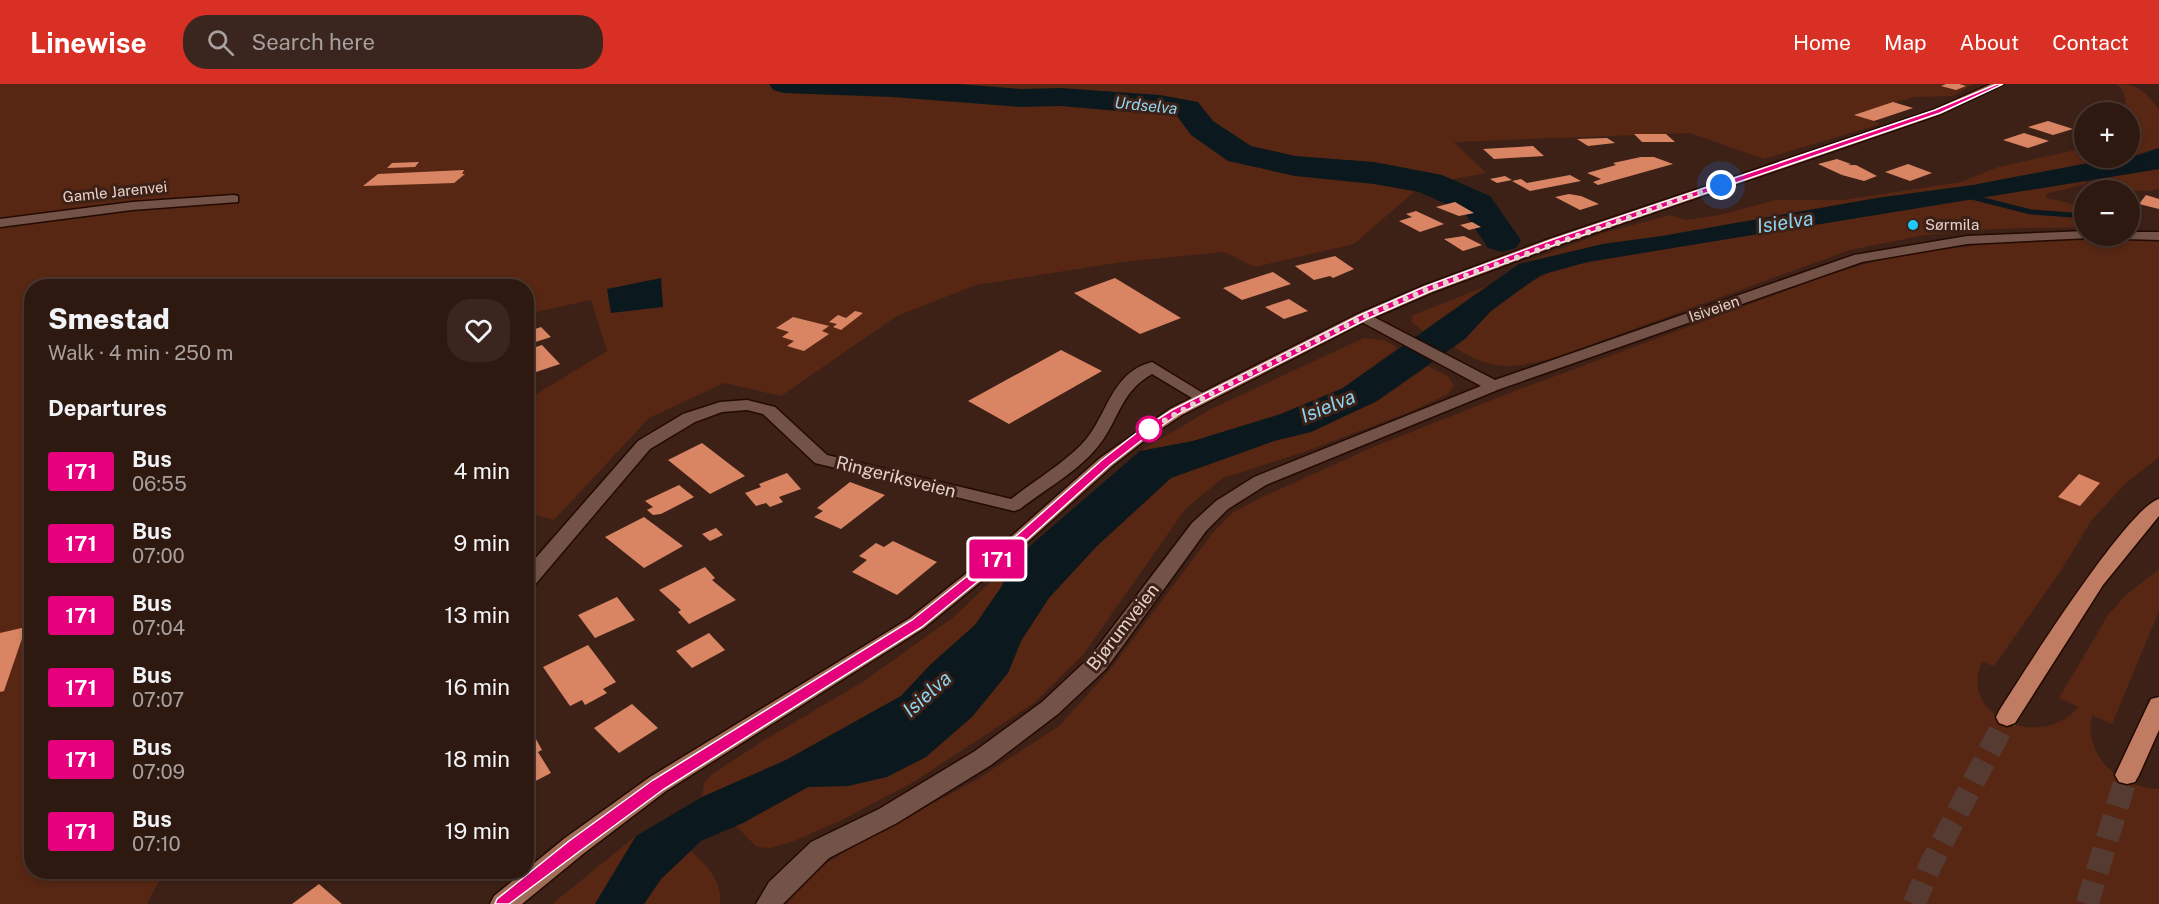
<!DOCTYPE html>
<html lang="en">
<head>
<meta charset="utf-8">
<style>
  :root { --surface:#2e1911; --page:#3a261f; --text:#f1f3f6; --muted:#a7a09f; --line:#493831; --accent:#d93025 }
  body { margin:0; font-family:"Public Sans",sans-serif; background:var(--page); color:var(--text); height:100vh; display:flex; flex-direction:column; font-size:22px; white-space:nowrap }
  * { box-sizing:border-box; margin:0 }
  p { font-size:20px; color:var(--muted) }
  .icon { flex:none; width:33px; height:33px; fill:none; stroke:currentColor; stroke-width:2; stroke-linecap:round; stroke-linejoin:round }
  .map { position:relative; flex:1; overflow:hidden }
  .sheet { position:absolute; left:24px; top:195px; width:510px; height:600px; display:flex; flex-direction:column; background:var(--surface); border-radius:24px; box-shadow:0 3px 9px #0003,0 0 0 2px var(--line) }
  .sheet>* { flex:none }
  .badge { padding:0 12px; border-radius:4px; font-size:21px; line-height:39px }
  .fabs { position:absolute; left:2074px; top:18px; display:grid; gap:12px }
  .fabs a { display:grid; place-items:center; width:66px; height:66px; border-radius:50%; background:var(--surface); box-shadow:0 3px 9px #0003,0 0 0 2px var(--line); font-size:30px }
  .you { position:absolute; width:30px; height:30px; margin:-15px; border:4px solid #fff; border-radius:50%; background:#1a73e8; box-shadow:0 0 0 9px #1a73e833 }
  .map>.badge { position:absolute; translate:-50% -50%; box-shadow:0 0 0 3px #fff }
  h2 { padding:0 24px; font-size:22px; line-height:54px }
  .round { display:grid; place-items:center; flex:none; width:63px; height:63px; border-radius:24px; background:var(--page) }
  .overview { display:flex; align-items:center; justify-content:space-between; height:102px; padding:0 24px }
  h1 { font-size:28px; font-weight:800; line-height:45px }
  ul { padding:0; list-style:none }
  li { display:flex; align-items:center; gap:18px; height:72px; padding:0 24px }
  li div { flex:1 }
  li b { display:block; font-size:22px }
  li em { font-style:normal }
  li .badge { min-width:66px; font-weight:700; text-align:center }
  header { display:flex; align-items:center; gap:36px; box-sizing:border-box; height:84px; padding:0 30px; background:var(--accent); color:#fff }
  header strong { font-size:28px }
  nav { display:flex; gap:33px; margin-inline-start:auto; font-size:21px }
  .search { width:420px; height:54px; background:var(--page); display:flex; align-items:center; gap:15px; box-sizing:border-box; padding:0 21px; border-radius:24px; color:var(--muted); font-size:22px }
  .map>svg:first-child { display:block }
  .green { fill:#572713 }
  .water { fill:#0b191e }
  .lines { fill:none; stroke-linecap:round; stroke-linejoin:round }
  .stream { stroke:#0b191e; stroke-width:5 }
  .river { fill:#0b191e; fill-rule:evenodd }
  .building { fill:#d98564 }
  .highway-tunnel { stroke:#563b32; stroke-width:23; stroke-dasharray:23 11; stroke-linecap:butt }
  .minor-casing { stroke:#230a02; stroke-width:3 }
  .major-casing { stroke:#230a02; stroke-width:3 }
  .highway-casing { stroke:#230a02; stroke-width:3 }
  .minor { fill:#735347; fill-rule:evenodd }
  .major { fill:#a16c57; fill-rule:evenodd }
  .highway { fill:#c07c62; fill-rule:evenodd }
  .line { fill:#e6007e; stroke:#fff; stroke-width:1.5 }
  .walk { stroke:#e4d1ca; stroke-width:6; stroke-dasharray:0 10.8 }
  .poi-dot { fill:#20c9fd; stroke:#3d2117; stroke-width:2 }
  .stop-dot { fill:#fff; stroke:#e6007e; stroke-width:3 }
  .labels { text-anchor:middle; stroke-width:6; stroke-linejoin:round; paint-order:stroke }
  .far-street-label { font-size:15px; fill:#e4d1ca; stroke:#3d2117 }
  .far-poi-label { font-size:15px; fill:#e4d1ca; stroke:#3d2117; text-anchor:start }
  .far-water-label { font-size:16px; font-style:italic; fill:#8bd6f5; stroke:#3d2117 }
  .street-label { font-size:18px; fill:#e4d1ca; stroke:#3d2117 }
  .water-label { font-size:20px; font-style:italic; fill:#8bd6f5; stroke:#3d2117 }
</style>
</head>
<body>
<header>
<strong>Linewise</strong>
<div class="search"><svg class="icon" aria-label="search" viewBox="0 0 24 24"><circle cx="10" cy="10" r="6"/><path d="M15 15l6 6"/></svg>Search here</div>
<nav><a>Home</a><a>Map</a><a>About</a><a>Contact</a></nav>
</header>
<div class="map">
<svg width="2159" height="820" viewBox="0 0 2159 820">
  <rect width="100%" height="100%" fill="#3d2117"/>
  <!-- green -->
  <path class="green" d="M0,0H1974L1953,12L1914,13L1856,30L1880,40L1764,75L1690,49L1454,58L1486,89L1422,101L1354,160L1255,183L1224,168L1122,178L976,201L897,232L781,312L724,299L649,334L554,436L527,429V316L607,267L591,216L527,230L526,202H32V788H157L160,795L147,820H0Z
    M2117,0C2140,0 2145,8 2159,25V64L2130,72V28H2123C2127,15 2127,10 2117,0Z
    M2085,64V74H2117L1973,101L1877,114L1662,152L1603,160L1519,180L1603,149L1670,131L1686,136L1719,131L1776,116H1843L1961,98L1998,83Z
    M2159,85V105C2135,111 2119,103 2096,95Z
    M2086,97L2085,100L2045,110L2047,114L2085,123V143L1994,145L1925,151L1850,166L1557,273C1513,285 1493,288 1454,263C1468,252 1478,238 1491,227C1512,208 1537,193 1563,183L1816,139Z
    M2031,155L2159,156V373L2127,398L2091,437L2060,488L1994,582L1982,578C1957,632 2042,668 2078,623L2059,614L2108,531L2125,512L2159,485V527L2112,640L2092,631C2083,672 2119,704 2159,705V820H787L812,788L861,758L976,696L1059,642L1109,587L1211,451L1232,429L1260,414L1371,364L1517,306L1826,192L1894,171Z
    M1487,202L1423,247L1411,238L1413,231Z
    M1364,254L1384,256L1398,264L1343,304L1281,330L1193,357L1140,367L1211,325Z
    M1428,282L1448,292L1454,302L1448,310L1412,327L1307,367L1223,394L1186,424L1083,571L1034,619L915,697L842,736L794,757L770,764L757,763L736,742L808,703L848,702L1008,589L1021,557L1048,514L1097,462L1171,394L1274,357L1311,348L1377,317Z
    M1009,480L1002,502L975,541L931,580L901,612L786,676L702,713L704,699L712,690L763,657L864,597L955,532Z
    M636,752L595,820H552Z
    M691,767C707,782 722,796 720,820H644L661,795Z"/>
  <!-- water -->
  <path class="water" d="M2159,64V85L1587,178L1541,191L1524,203L1491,227L1465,255L1377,317L1311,348L1274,357L1171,394L1097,462L1049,514L1021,557L1008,589L972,633L926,673L887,693L848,702L808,703L743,739L701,757L661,795L644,820H595L636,752L702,713L786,676L901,612L931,580L975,541L1002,502L1009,480L1140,367L1193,357L1281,330L1343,304L1519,180L1603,160L1662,152L1877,114L1973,101L2109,75L2130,74Z
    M661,194L663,223L611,229L607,205Z"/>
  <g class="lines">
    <!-- stream -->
    <path class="stream" d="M1964,111L2031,128L2085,132
      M2130,136L2136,137"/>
    <!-- river -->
    <path class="river" d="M769,0H958L1021,5L1060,4L1160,11L1187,16L1198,18L1213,37L1251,62L1295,72L1374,78L1442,91L1490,112L1521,156L1516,164L1502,168L1488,164L1464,128L1419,108L1374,100L1295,92L1228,77L1191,51L1177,32L1060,22L1021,23L892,13L784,9L773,6Z"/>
  </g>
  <!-- building -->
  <path class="building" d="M1946,0H1959L1966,2L1956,6L1941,2Z
    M1893,18L1913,24L1874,37L1854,31Z
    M2048,37L2073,45L2053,51L2028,43Z
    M2024,49L2049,57L2028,64L2003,56Z
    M1634,50H1666L1675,58H1642Z
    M1607,54L1615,59L1588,62L1577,55Z
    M1533,62L1544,72L1494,75L1483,65Z
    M1641,73H1654L1673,80L1598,101L1593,98L1601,95L1587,89L1616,81L1613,79Z
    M1837,75L1851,80L1848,81H1856L1877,92L1864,97L1842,91L1818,80Z
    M419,78L415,83L387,84L392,79Z
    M1908,80L1932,89L1910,97L1885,88Z
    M464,86L462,90H465L454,99L363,102L378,90Z
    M1570,91L1581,97L1530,107L1512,97L1521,95L1527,99Z
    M1505,92L1512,96L1497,99L1490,95Z
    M1569,110L1581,112L1599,120L1580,126L1555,113Z
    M2146,111L2159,115V125L2139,120Z
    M1455,118L1474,129L1459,132L1436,123Z
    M1416,127L1429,133L1444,140L1420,148L1399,137L1412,133L1406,130Z
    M1472,138L1481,143L1469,146L1460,141Z
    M1464,152L1482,161L1463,167L1444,155Z
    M1335,172L1354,185L1333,194L1330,192L1314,196L1295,182Z
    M1273,188L1291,200L1242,216L1223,204Z
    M1115,194L1181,234L1140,250L1074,209Z
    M1289,215L1308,227L1284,235L1265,223Z
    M855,227L863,229L841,246L833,243L837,240L829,238L838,231L846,234Z
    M793,233L829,242L822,247L829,250L804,267L787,262L794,257L782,253L789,248L776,244Z
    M541,243L551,253L526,261V248Z
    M542,261L560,280L533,289L526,281V266Z
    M1061,266L1102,287L1009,340L968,317Z
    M702,359L745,392L710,410L668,376Z
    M787,389L801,405L779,413L783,418L770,423L766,419L756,422L745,409L761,403L759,400Z
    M2079,390L2100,399L2080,422L2058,413Z
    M850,398L885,411L841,445L814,433L823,427L817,424Z
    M679,401L694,413L661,430L653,431L647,426L653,423L645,417Z
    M644,433L683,462L644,484L605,453Z
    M716,444L723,451L710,457L702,450Z
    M893,457L937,478L897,511L852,488L867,476L859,472L876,459L884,463Z
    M705,483L715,494L712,496L736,516L689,540L678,528L681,526L659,506Z
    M617,513L635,536L595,554L578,531Z
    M26,543L4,607L0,608V549Z
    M709,549L725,566L692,584L676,567Z
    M588,561L616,598L603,605L607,609L585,621L582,616L570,622L543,583Z
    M632,620L658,644L619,669L594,644Z
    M531,646L542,666L538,668L551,689L526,702V648Z
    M319,800L342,820H292Z"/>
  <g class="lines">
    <!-- highway-tunnel -->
    <path class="highway-tunnel" d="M1914,820L1931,780L2007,633
      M2087,820L2127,691"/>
    <!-- minor casing -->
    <g class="minor-casing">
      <path id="minor" d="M234,111L238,112V118L132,126L0,143V135L132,118Z
        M2085,147V152H2091L2090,154L1967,160L1862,178L1500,305L1266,401L1228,425L1206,447L1106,585L1058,630L991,681L897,739L829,774L783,820H756L769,798L811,758L879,725L975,667L1042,618L1090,573L1192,439L1216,417L1254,393L1481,302L1358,236L1356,233L1358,230H1368L1495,296L1854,171L1967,152Z
        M2130,148H2159V156L2125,155L2124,152H2130Z
        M1152,278L1211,314L1209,317H1197L1152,290C1118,309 1119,340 1094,367C1076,388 1043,407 1020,425L1014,427L815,379L763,330L747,326L722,328L695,338L650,365L533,503L526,505V485L638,357L683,330L720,318L747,316L775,323L827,371L1011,415C1034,397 1061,381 1081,361C1108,334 1109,289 1152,278Z"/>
    </g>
    <!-- major casing -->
    <g class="major-casing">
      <path id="major" d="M1991,0H2004L1941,30L1559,161L1433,208L1368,236L1182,331L1149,353L1112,382L1011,473L924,544L666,707L583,770L522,820H490L494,812L565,754L650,693L910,534L997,465L1100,374L1170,325L1358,230L1423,202L1549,155L1933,26Z"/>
    </g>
    <!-- highway casing -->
    <g class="highway-casing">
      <path id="highway" d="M2159,415V432L2103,501L2015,639L2007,642L1999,639L1996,633L1999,627C2022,591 2127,424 2159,415Z
        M2159,613V646L2139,691L2135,698L2127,700L2119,698L2115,691L2148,621L2151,615Z"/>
    </g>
    <!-- minor -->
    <use href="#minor" class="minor"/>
    <!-- major -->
    <use href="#major" class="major"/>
    <!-- highway -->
    <use href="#highway" class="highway"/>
  </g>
  <!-- line -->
  <path class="line" d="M1997,0H2003L1940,29L1557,160L1431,207L1367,235L1179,330L1147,352L1110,381L1009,472L922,543L664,705L580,767L509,820H495L497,815L569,757L653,696L912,536L1000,466L1102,376L1139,347L1172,326L1360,231L1424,203L1551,156L1935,26Z"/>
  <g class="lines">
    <!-- walk -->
    <path class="walk" d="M1149,345L1143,349L1223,303L1363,233L1428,205L1721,101"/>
  </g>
  <!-- markers -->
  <circle class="poi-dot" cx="1913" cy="141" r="6"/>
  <circle class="stop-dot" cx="1149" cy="345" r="12"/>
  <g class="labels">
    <!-- far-street labels -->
    <g class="far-street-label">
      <text transform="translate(115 108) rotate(-6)" y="5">Gamle Jarenvei</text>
      <text transform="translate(1714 225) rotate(-19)" y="5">Isiveien</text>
    </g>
    <!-- far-poi labels -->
    <g class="far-poi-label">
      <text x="1925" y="146">Sørmila</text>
    </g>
    <!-- far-water labels -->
    <g class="far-water-label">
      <text transform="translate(1146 21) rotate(6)" y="6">Urdselva</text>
    </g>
    <!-- street labels -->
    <g class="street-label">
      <text transform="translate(896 393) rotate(14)" y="6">Ringeriksveien</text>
      <text transform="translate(1123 543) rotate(-52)" y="6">Bjørumveien</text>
    </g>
    <!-- water labels -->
    <g class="water-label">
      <text transform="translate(1785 138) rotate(-9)" y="7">Isielva</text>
      <text transform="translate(1328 322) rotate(-22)" y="7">Isielva</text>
      <text transform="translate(927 610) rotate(-42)" y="7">Isielva</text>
    </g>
  </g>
</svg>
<div class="fabs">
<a>+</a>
<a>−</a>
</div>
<div class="you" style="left:1721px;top:101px"></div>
<b class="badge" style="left:997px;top:475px;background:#e6007e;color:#fff">171</b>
<section class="sheet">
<div class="overview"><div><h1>Smestad</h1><p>Walk · 4 min · 250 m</p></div><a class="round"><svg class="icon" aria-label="heart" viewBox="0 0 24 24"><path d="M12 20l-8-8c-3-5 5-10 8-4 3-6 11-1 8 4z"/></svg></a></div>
<h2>Departures</h2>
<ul>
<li><span class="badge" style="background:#e6007e;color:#fff">171</span><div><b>Bus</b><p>06:55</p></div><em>4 min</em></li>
<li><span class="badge" style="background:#e6007e;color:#fff">171</span><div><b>Bus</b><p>07:00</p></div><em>9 min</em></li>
<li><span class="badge" style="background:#e6007e;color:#fff">171</span><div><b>Bus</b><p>07:04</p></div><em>13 min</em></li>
<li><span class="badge" style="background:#e6007e;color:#fff">171</span><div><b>Bus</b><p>07:07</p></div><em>16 min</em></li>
<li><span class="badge" style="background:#e6007e;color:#fff">171</span><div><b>Bus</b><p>07:09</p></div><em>18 min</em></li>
<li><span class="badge" style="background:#e6007e;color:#fff">171</span><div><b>Bus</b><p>07:10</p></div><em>19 min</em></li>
</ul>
</section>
</div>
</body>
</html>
